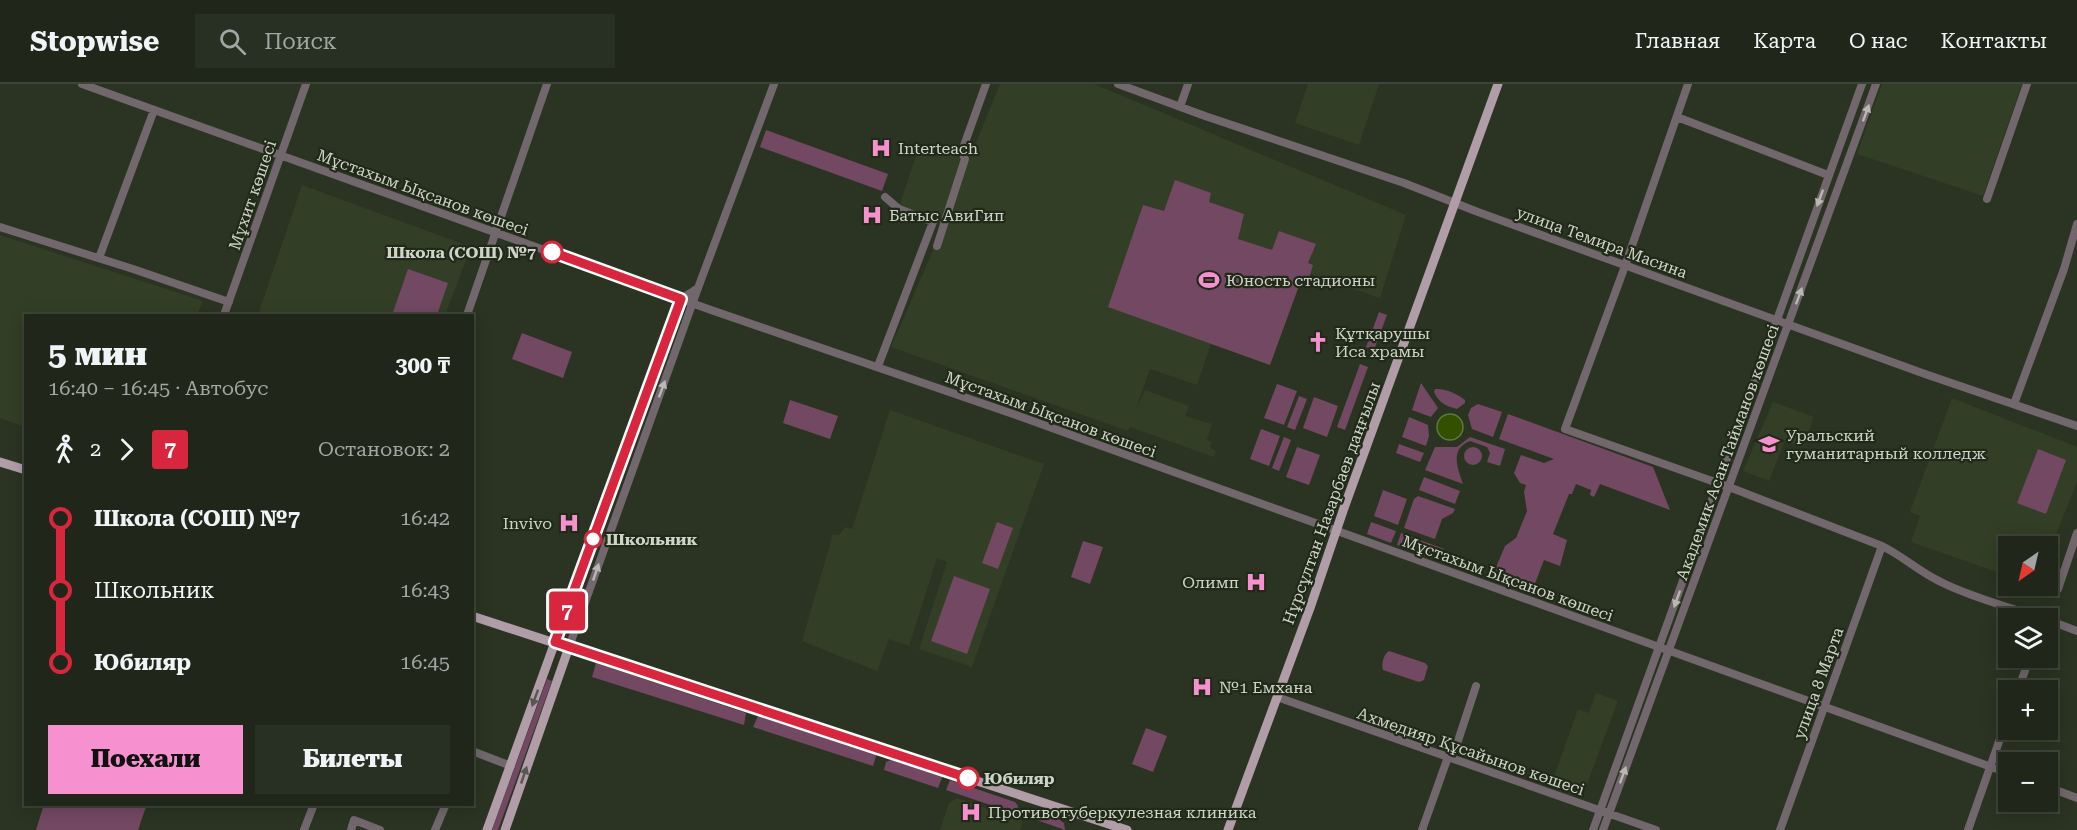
<!DOCTYPE html>
<html lang="ru">
<head>
<meta charset="utf-8">
<style>
  :root { --surface:#20271a; --page:#282f23; --text:#f1f3f6; --muted:#a2a5a2; --line:#3d4439; --accent:#f690cf }
  body { margin:0; font-family:"Roboto Serif",serif; background:var(--page); color:var(--text); height:100vh; display:flex; flex-direction:column; font-size:22px; white-space:nowrap }
  * { box-sizing:border-box; margin:0 }
  p { font-size:20px; color:var(--muted) }
  .icon { flex:none; width:33px; height:33px; fill:none; stroke:currentColor; stroke-width:2; stroke-linecap:round; stroke-linejoin:round }
  .map { position:relative; flex:1; overflow:hidden }
  .sheet { position:absolute; left:24px; top:230px; width:450px; height:492px; display:flex; flex-direction:column; background:var(--surface); border-radius:0px; box-shadow:0 3px 15px #0003,0 0 0 2px var(--line) }
  .sheet>* { flex:none }
  .badge { padding:0 12px; border-radius:4px; font-size:21px; line-height:39px }
  .needle { width:39px; rotate:214deg }
  .tools { position:absolute; left:1998px; top:452px; display:grid; gap:12px }
  .tools a { display:grid; place-items:center; width:60px; height:60px; border-radius:0px; background:var(--surface); box-shadow:0 3px 15px #0003,0 0 0 2px var(--line); font-size:30px }
  .map>.badge { position:absolute; translate:-50% -50%; box-shadow:0 0 0 3px #fff }
  .legs { display:flex; align-items:center; gap:9px; height:66px; padding:0 24px; font-size:20px }
  .legs p { margin-inline-start:auto }
  .overview { display:flex; align-items:center; justify-content:space-between; height:102px; padding:0 24px }
  h1 { font-size:33px; font-weight:800; line-height:45px }
  .button { display:flex; gap:12px; margin-top:auto; padding:12px 24px }
  .button a { flex:1; height:69px; border-radius:0px; background:var(--accent); color:#111; font-size:24px; font-weight:800; line-height:69px; text-align:center }
  .button a+a { background:var(--page); color:var(--text) }
  ul { padding:0 24px; list-style:none }
  li { display:flex; align-items:center; gap:21px; height:72px; font-size:22px }
  li i { display:grid; place-items:center; width:9px; height:100%; margin:0 8px; background:currentColor }
  li i::after { content:''; width:15px; height:15px; margin:-8px; border:4px solid; border-radius:50%; background:var(--surface) }
  li p { margin-inline-start:auto }
  li:first-child i { background:linear-gradient(#0000 50%,currentColor 0) }
  li:last-child i { background:linear-gradient(currentColor 50%,#0000 0) }
  header { display:flex; align-items:center; gap:36px; box-sizing:border-box; height:84px; padding:0 30px; background:var(--surface); border-bottom:2px solid var(--line) }
  header strong { font-size:28px }
  nav { display:flex; gap:33px; margin-inline-start:auto; font-size:21px }
  .search { width:420px; height:54px; background:var(--page); display:flex; align-items:center; gap:15px; box-sizing:border-box; padding:0 21px; border-radius:0px; color:var(--muted); font-size:22px }
  .map>svg:first-child { display:block }
  .built { fill:#323e25 }
  .green { fill:#734862 }
  .water { fill:#334f00; stroke:#62773c; stroke-width:1.5 }
  .lines { fill:none; stroke-linecap:round; stroke-linejoin:round }
  .minor { stroke:#71676c; stroke-width:8 }
  .major { stroke:#b09da8; stroke-width:9 }
  .oneway { fill:#b8b9b2 }
  .oneway2 { fill:#5a5752 }
  .line-1-casing { stroke:#fff; stroke-width:14 }
  .line-1 { stroke:#d7263d; stroke-width:9 }
  .stop-1-dot { fill:#fff; stroke:#d7263d; stroke-width:3 }
  .labels { text-anchor:middle; stroke-width:4.5; stroke-linejoin:round; paint-order:stroke }
  .poi-label { font-size:16px; fill:#cfd4c9; stroke:#212918; text-anchor:start }
  .street-label { font-size:16px; fill:#cfd4c9; stroke:#212918 }
  .stop-label { font-size:16px; font-weight:bold; fill:#cfd4c9; stroke:#212918; text-anchor:start }
</style>
</head>
<body>
<header>
<strong>Stopwise</strong>
<div class="search"><svg class="icon" aria-label="search" viewBox="0 0 24 24"><circle cx="10" cy="10" r="6"/><path d="M15 15l6 6"/></svg>Поиск</div>
<nav><a>Главная</a><a>Карта</a><a>О нас</a><a>Контакты</a></nav>
</header>
<div class="map">
<svg width="2077" height="746" viewBox="0 0 2077 746">
  <rect width="100%" height="100%" fill="#2b3422"/>
  <!-- built -->
  <path class="built" d="M1000,0H1094L1406,131L1380,214L1304,188L1270,281L1211,260L1197,301L1150,285L1135,328L1145,306L1189,322L1185,332L1212,340L1207,356L1212,358L1210,364L1216,367L1214,373L1130,343L1128,347L891,263L944,141L899,123L920,60L969,76Z
    M1308,0H1379L1359,61L1295,39Z
    M1882,0H2022L1983,112L1857,70Z
    M302,101L471,163L445,231H258Z
    M0,151L203,217L197,231H26L25,343L0,334Z
    M1952,314L2077,363V398L2052,461L2039,457L2037,462H2008V492L1911,458L1920,432L1910,428Z
    M1773,318L1814,333L1803,363L1785,357L1769,397L1743,387Z
    M890,326L1044,380L972,583L919,565L947,478L937,474L909,562L889,555L877,587L802,557L833,450L839,451L845,443L852,445Z
    M1596,609L1618,617L1586,703L1554,693L1578,625L1589,629Z
    M957,714L1023,737L1020,746H940L949,719Z"/>
  <!-- green -->
  <path class="green" d="M766,46L888,90L882,107L760,63Z
    M1175,96L1211,109L1209,118L1244,130L1238,155L1272,166L1279,147L1316,160L1308,179L1313,181L1307,201L1300,199L1270,281L1108,223L1143,121L1164,127Z
    M408,185L448,199L437,231H392Z
    M1379,228L1387,231L1374,266L1366,263Z
    M522,249L572,268L563,294L512,275Z
    M1360,280L1368,283L1345,346L1337,343Z
    M1421,299L1438,324L1431,333L1412,326Z
    M1277,300L1297,307L1284,341L1264,334Z
    M1435,305C1445,304 1458,310 1465,316V319L1457,325C1446,322 1439,319 1434,308Z
    M1299,312L1307,315L1295,346L1287,343Z
    M1314,313L1338,322L1327,353L1303,344Z
    M790,316L838,332L830,355L783,339Z
    M1478,320L1502,328L1493,353L1472,345L1468,331L1471,324Z
    M1508,330L1653,383L1670,426L1600,400L1594,413L1590,411L1591,406L1576,400L1572,410H1569L1553,450L1567,456L1560,482L1544,476L1534,502L1494,488L1505,462L1516,454L1527,427L1524,408L1526,401L1520,399L1514,389L1521,371L1544,379L1554,375L1499,355Z
    M1409,333L1428,341L1429,352L1426,362L1402,353Z
    M1261,345L1280,352L1269,382L1250,375Z
    M1284,353L1291,356L1279,387L1272,384Z
    M1470,353L1505,365L1500,382L1487,378L1490,369L1487,363L1470,357C1449,365 1458,385 1463,400L1425,386L1435,363H1457Z
    M1399,360L1424,369L1420,378L1396,369Z
    M1297,363L1320,371L1309,401L1286,393Z
    M1464 372a9 9 0 1 1 18 0a9 9 0 1 1-18 0Z
    M2038,365L2066,376L2046,430L2017,419Z
    M1424,393L1460,407L1455,420L1419,406Z
    M1383,406L1407,415L1398,441L1374,432Z
    M1418,412L1455,425L1453,429L1442,435L1435,455L1404,444L1414,415Z
    M997,438L1013,444L998,485L982,479Z
    M1371,438L1396,447L1391,459L1367,450Z
    M1401,449L1444,465L1431,474L1397,461Z
    M1083,457L1103,463L1090,500L1071,493Z
    M954,492L990,505L967,570L931,557Z
    M1389,567L1425,579L1428,582L1424,596L1419,598L1383,586C1381,579 1384,570 1389,567Z
    M596,579L746,629L744,641L592,593Z
    M547,595L552,597L498,746H492Z
    M758,632L877,669L873,682L753,643Z
    M1146,644L1167,652L1153,688L1132,680Z
    M891,676L943,691L938,704L884,686L886,678Z
    M950,696L1015,718L1018,722L1017,730L946,706Z
    M44,720H147L138,746H36Z
    M1037,725L1053,731L1064,739L1065,746L1031,734Z"/>
  <!-- water -->
  <path class="water" d="M1437 343a13 13 0 1 1 26 0a13 13 0 1 1-26 0Z"/>
  <g class="lines">
    <!-- minor -->
    <path class="minor" d="M82,0L711,226L1016,331L2008,689
      M1118,0L1205,32L1404,99L1478,128L1925,290L2077,342
      M1688,0L1625,182L1565,345L1729,403L1882,462C1903,472 1919,488 1941,498C1970,513 2009,523 2041,534
      M1180,23L1188,0
      M1677,33L1828,91
      M1987,115L2027,0
      M0,143L133,185L229,218
      M937,162L965,75L962,67L986,0
      M99,174L154,26
      M224,231L306,0
      M467,231L547,0
      M878,282L933,138L899,125L885,113
      M2014,320L2064,185L2077,140
      M2058,505L2077,449
      M2048,536L2077,547
      M555,558L681,215L698,204
      M569,563L698,204L774,0
      M2018,606L2030,573
      M1277,613L1656,746
      M472,667L511,682
      M2048,703L2077,714
      M304,746L314,720
      M351,746L354,736L380,746
      M435,746L446,720
      M1422,746L1448,673L1456,663L1476,602
      M1593,746L1862,0
      M1603,746L1876,0
      M1780,746L1882,462
      M1968,746L2008,632"/>
    <!-- major -->
    <path class="major" d="M0,378L26,386
      M472,532L1127,746
      M487,746L555,558
      M505,746L569,563
      M1228,746L1310,524L1344,424L1498,0"/>
  </g>
  <!-- one-way arrows -->
  <defs><path id="oneway-solid" d="M-6-.8H1V-3.2L6.5 0L1 3.2V.8H-6Z" transform="scale(1.5)"/></defs>
  <g class="oneway">
    <use href="#oneway-solid" transform="translate(1866 29) rotate(-70)"/>
    <use href="#oneway-solid" transform="translate(1820 114) rotate(110)"/>
    <use href="#oneway-solid" transform="translate(1799 212) rotate(-70)"/>
    <use href="#oneway-solid" transform="translate(662 305) rotate(-70)"/>
    <use href="#oneway-solid" transform="translate(596 488) rotate(-71)"/>
    <use href="#oneway-solid" transform="translate(1677 515) rotate(110)"/>
    <use href="#oneway-solid" transform="translate(1623 691) rotate(-70)"/>
  </g>
  <g class="oneway2">
    <use href="#oneway-solid" transform="translate(535 614) rotate(110)"/>
    <use href="#oneway-solid" transform="translate(524 691) rotate(-71)"/>
  </g>
  <g class="lines">
    <!-- line-1 casing -->
    <g class="line-1-casing">
      <path id="line-1" d="M552,168L681,215L555,558L968,694"/>
    </g>
    <!-- line-1 -->
    <use href="#line-1" class="line-1"/>
  </g>
  <!-- icons -->
  <defs>
    <g id="hospital-bare" transform="scale(1.62)"><path d="M-5-5h3v3.5h4V-5h3V5h-3V1.5h-4V5h-3Z" fill="#f690cf" stroke="#212918" stroke-width="2.5" paint-order="stroke"/></g>
    <g id="stadium-bare" transform="scale(1.62)"><path d="M0-5a6.5 5 0 1 0 0 10a6.5 5 0 1 0 0-10ZM-3.5-1.8h7v3.6h-7Z" fill="#f690cf" stroke="#212918" stroke-width="2.5" paint-order="stroke"/></g>
    <g id="church-bare" transform="scale(1.62)"><path d="M-1.2-6h2.4v3.5h3.3v2.4h-3.3V6h-2.4V-.1h-3.3v-2.4h3.3Z" fill="#f690cf" stroke="#212918" stroke-width="2.5" paint-order="stroke"/></g>
    <g id="university-bare" transform="scale(1.62)"><path d="M0-5L7-2L0 1L-7-2ZM-4 1L0 2.5L4 1V4Q0 6-4 4Z" fill="#f690cf" stroke="#212918" stroke-width="2.5" paint-order="stroke"/></g>
  </defs>
  <g fill-rule="evenodd">
    <use href="#hospital-bare" x="881" y="64"/>
    <use href="#hospital-bare" x="872" y="131"/>
    <use href="#stadium-bare" x="1209" y="196"/>
    <use href="#church-bare" x="1318" y="258"/>
    <use href="#university-bare" x="1769" y="360"/>
    <use href="#hospital-bare" x="569" y="439"/>
    <use href="#hospital-bare" x="1256" y="498"/>
    <use href="#hospital-bare" x="1202" y="603"/>
    <use href="#hospital-bare" x="971" y="728"/>
  </g>
  <!-- markers -->
  <g class="stop-1-dot">
    <circle cx="552" cy="168" r="10"/>
    <circle cx="593" cy="455" r="8"/>
    <circle cx="968" cy="694" r="10"/>
  </g>
  <g class="labels">
    <!-- poi labels -->
    <g class="poi-label">
      <text x="898" y="70">Interteach</text>
      <text x="889" y="137">Батыс АвиГип</text>
      <text x="1226" y="202">Юность стадионы</text>
      <text x="1335" y="255">Құтқарушы<tspan x="1335" dy="18">Иса храмы</tspan></text>
      <text x="1786" y="357">Уральский<tspan x="1786" dy="18">гуманитарный колледж</tspan></text>
      <text x="552" y="445" text-anchor="end">Invivo</text>
      <text x="1239" y="504" text-anchor="end">Олимп</text>
      <text x="1219" y="609">№1 Емхана</text>
      <text x="988" y="734">Противотуберкулезная клиника</text>
    </g>
    <!-- street labels -->
    <g class="street-label">
      <text transform="translate(423 108) rotate(20)" y="6">Мұстахым Ықсанов көшесі</text>
      <text transform="translate(252 111) rotate(-71)" y="6">Мұхит көшесі</text>
      <text transform="translate(1602 158) rotate(20)" y="6">улица Темира Масина</text>
      <text transform="translate(1051 330) rotate(20)" y="6">Мұстахым Ықсанов көшесі</text>
      <text transform="translate(1727 368) rotate(-70)" y="6">Академик Асан Тайманов көшесі</text>
      <text transform="translate(1331 419) rotate(-70)" y="6">Нұрсұлтан Назарбаев даңғылы</text>
      <text transform="translate(1508 494) rotate(20)" y="6">Мұстахым Ықсанов көшесі</text>
      <text transform="translate(1818 599) rotate(-70)" y="6">улица 8 Марта</text>
      <text transform="translate(1471 667) rotate(19)" y="6">Ахмедияр Құсайынов көшесі</text>
    </g>
    <!-- stop labels -->
    <g class="stop-label">
      <text x="536" y="174" text-anchor="end">Школа (СОШ) №7</text>
      <text x="606" y="461">Школьник</text>
      <text x="984" y="700">Юбиляр</text>
    </g>
  </g>
</svg>
<div class="tools">
<a><svg class="needle" viewBox="-14 -14 28 28"><path d="M0-13l5 13h-10z" fill="#e53935"/><path d="M0 13l5-13h-10z" fill="#a2a5a2"/></svg></a>
<a><svg class="icon" aria-label="layers" viewBox="0 0 24 24"><path d="M12 4l9 5-9 5-9-5zM3 14l9 5 9-5"/></svg></a>
<a>+</a>
<a>−</a>
</div>
<b class="badge" style="left:567px;top:527px;background:#d7263d;color:#fff">7</b>
<section class="sheet">
<div class="overview"><div><h1>5 мин</h1><p>16:40 – 16:45 · Автобус</p></div><b>300 ₸</b></div>
<div class="legs"><svg class="icon" aria-label="walk" viewBox="0 0 24 24"><circle cx="13" cy="4" r="2"/><path d="M13 8l-2 6 4 7M11 14l-3 7M7 12l3-4h3l4 4"/></svg>2<svg class="icon" aria-label="forward" viewBox="0 0 24 24"><path d="M9 5l7 7-7 7"/></svg><b class="badge" style="background:#d7263d;color:#fff">7</b><p>Остановок: 2</p></div>
<ul>
<li><i style="color:#d7263d"></i><b>Школа (СОШ) №7</b><p>16:42</p></li>
<li><i style="color:#d7263d"></i><span>Школьник</span><p>16:43</p></li>
<li><i style="color:#d7263d"></i><b>Юбиляр</b><p>16:45</p></li>
</ul>
<div class="button"><a>Поехали</a><a>Билеты</a></div>
</section>
</div>
</body>
</html>
